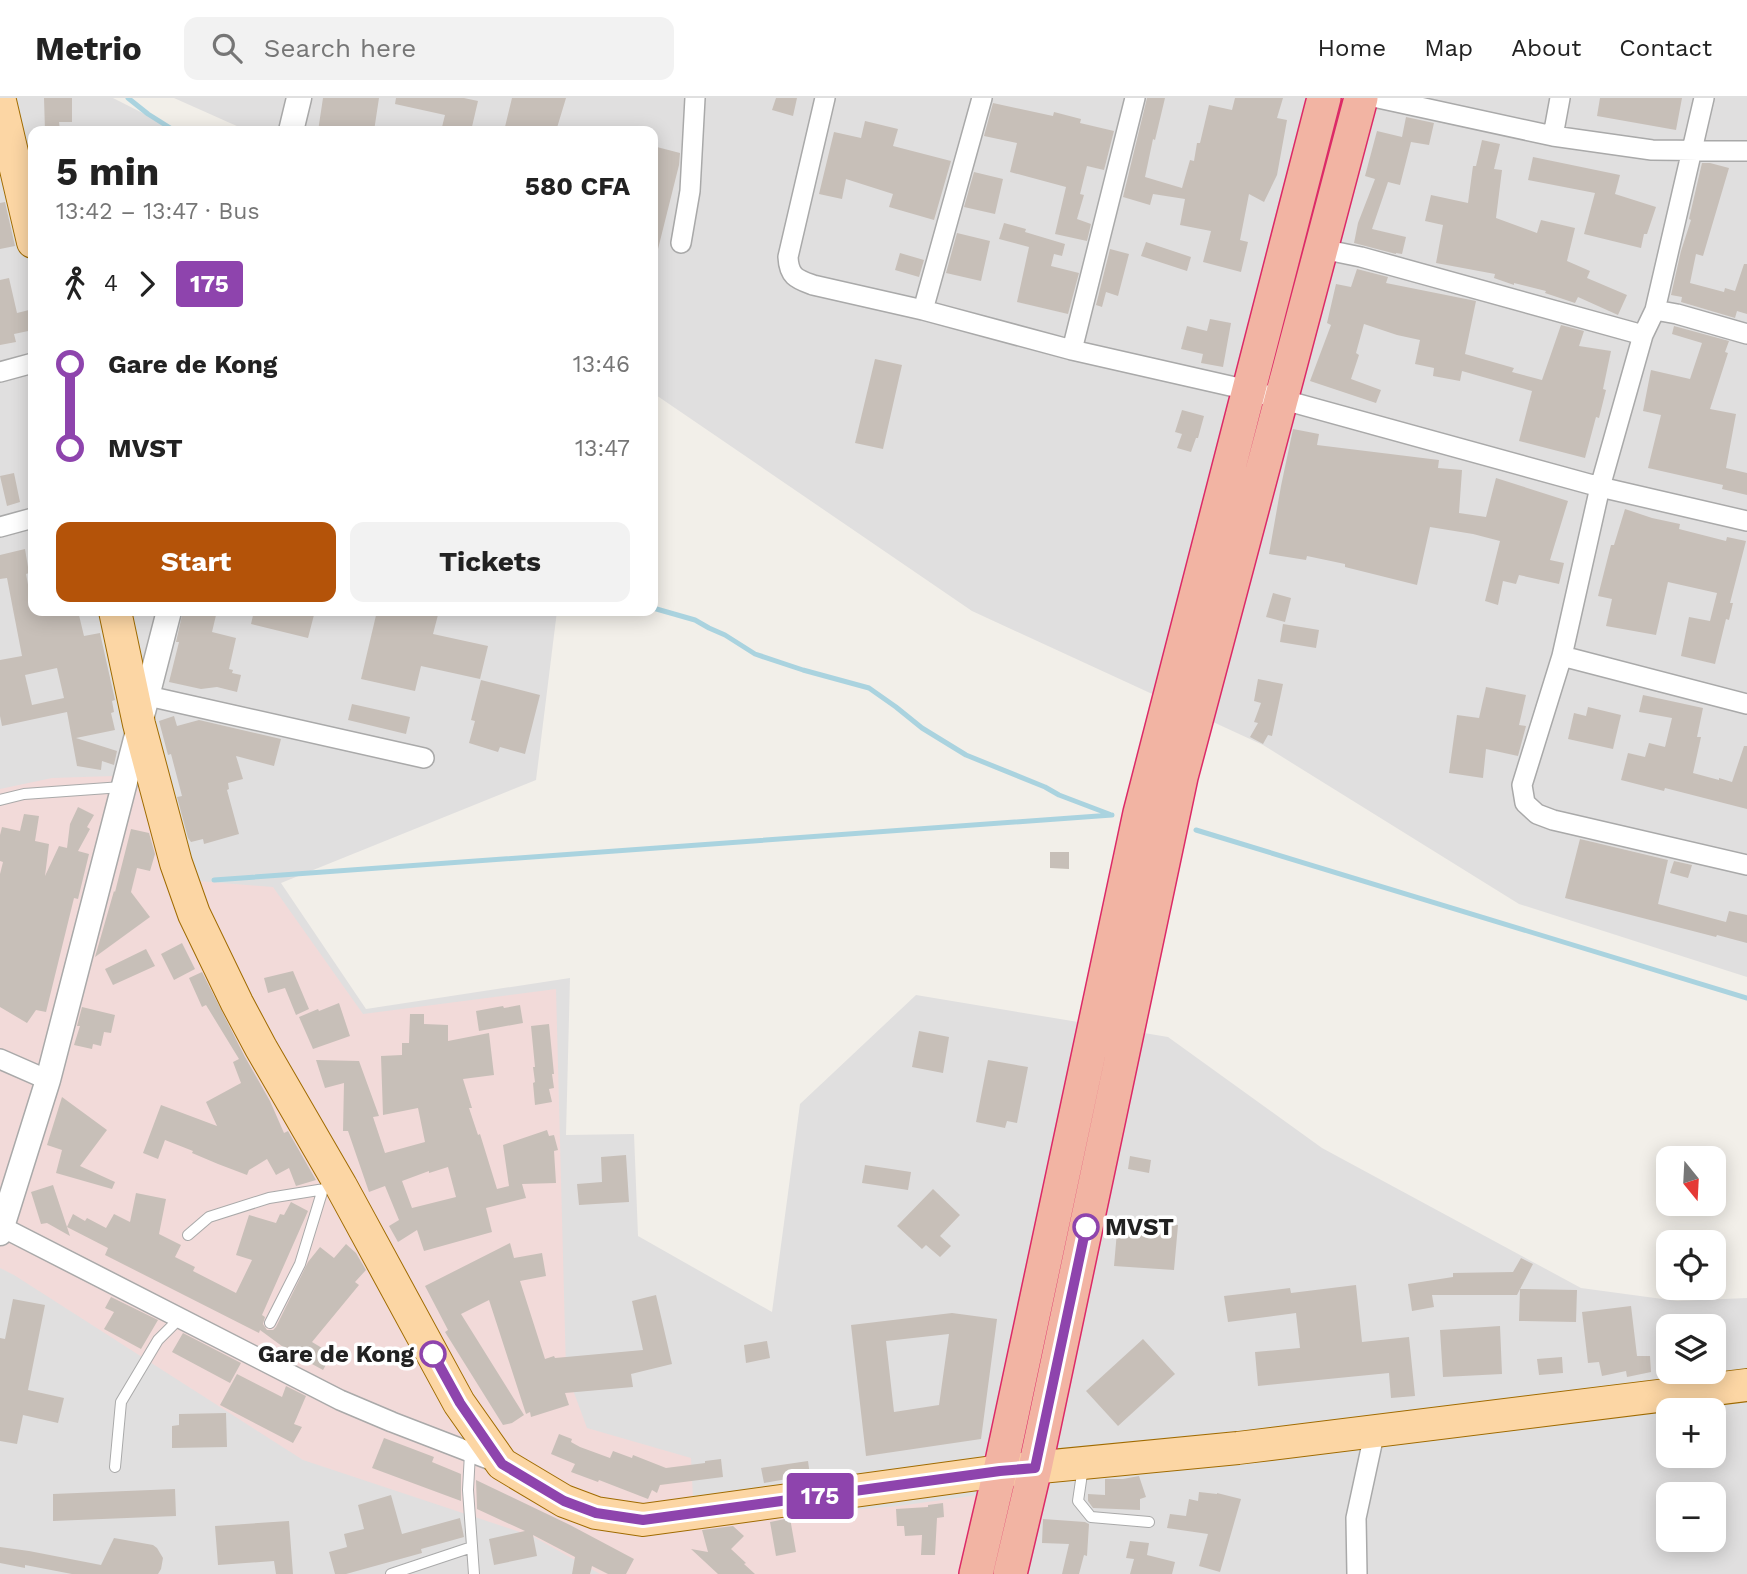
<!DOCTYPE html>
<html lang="en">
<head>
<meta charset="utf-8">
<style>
  :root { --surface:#fff; --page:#f2f2f2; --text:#222; --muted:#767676; --line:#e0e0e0; --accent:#b45309 }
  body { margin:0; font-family:"Work Sans",sans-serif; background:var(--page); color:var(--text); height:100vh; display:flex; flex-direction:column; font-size:26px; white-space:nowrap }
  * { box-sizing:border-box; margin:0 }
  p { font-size:23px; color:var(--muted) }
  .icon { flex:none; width:38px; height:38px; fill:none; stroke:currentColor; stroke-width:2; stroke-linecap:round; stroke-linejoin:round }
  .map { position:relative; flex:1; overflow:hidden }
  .details { position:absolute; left:28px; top:28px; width:630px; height:490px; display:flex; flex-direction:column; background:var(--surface); border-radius:14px; box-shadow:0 4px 18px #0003 }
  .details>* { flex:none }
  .badge { padding:0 14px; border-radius:5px; font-size:24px; line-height:46px }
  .needle { width:46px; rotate:162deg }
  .tools { position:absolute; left:1656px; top:1048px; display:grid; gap:14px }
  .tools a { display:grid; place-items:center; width:70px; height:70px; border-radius:14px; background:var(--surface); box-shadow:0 4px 18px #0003; font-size:35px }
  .map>.badge { position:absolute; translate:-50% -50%; box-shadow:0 0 0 4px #fff }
  .legs { display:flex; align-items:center; gap:10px; height:77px; padding:0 28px; font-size:23px }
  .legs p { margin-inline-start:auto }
  .summary { display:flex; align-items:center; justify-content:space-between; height:119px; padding:0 28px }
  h1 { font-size:38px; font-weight:700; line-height:52px }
  .action { display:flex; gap:14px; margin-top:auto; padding:14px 28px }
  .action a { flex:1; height:80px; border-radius:14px; background:var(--accent); color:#fff; font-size:28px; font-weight:700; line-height:80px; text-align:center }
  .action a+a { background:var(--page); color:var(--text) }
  ul { padding:0 28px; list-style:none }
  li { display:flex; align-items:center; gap:24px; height:84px; font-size:26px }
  li i { display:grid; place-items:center; width:10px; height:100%; margin:0 9px; background:currentColor }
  li i::after { content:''; width:18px; height:18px; margin:-9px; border:5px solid; border-radius:50%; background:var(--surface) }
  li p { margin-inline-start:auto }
  li:first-child i { background:linear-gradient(#0000 50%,currentColor 0) }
  li:last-child i { background:linear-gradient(currentColor 50%,#0000 0) }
  header { display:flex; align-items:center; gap:42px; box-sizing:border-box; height:98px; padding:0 35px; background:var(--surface); border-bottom:2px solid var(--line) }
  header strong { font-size:33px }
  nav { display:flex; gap:38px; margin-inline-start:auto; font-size:24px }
  .search { width:490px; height:63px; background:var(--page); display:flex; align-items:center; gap:18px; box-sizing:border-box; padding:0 24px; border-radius:14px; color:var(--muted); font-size:26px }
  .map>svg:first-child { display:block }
  .residential { fill:#e0dfdf; fill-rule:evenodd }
  .commercial { fill:#f2dad9 }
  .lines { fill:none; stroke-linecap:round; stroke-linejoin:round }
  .stream { stroke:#aad3df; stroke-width:5 }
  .building { fill:#c7bfb8; fill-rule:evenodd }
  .service-casing { stroke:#a9a9a9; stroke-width:12 }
  .minor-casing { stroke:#a9a9a9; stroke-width:22 }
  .tertiary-casing { stroke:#a9a9a9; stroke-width:27 }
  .primary-casing { stroke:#a06b00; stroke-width:34 }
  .trunk-casing { stroke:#dc2a67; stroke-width:36 }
  .service { stroke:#fff; stroke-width:10 }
  .minor { stroke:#fff; stroke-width:19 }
  .tertiary { stroke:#fff; stroke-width:24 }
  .primary { stroke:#fcd6a4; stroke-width:32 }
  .trunk { stroke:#f2b4a3; stroke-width:33 }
  .line-1-casing { stroke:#fff; stroke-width:16 }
  .line-1 { stroke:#8e44ad; stroke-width:10 }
  .stop-1-dot { fill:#fff; stroke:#8e44ad; stroke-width:3.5 }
  .labels { text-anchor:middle; stroke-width:7; stroke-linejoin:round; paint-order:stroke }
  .stop-label { font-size:24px; font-weight:bold; fill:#222; stroke:#fff; text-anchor:start }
</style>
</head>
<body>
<header>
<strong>Metrio</strong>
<div class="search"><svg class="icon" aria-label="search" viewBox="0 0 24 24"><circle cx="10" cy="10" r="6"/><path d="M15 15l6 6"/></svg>Search here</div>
<nav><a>Home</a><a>Map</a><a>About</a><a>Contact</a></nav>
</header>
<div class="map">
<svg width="1747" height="1476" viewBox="0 0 1747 1476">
  <rect width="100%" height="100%" fill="#f2efe9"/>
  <!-- residential -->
  <path class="residential" d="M0,0H113L178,33H33V513H557L536,682L281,785L366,911L570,880L566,1037L634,1036L638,1138L772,1214L800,1006L916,897L1168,939L1322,1050L1581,1190L1677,1203L1747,1200V1476H0ZM1668,1228H1713V1274H1668ZM1668,1312H1713V1358H1668ZM1668,1396H1713V1442H1668Z
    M174,0H1747V879L1519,806L1263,647L972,513L653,295V33H248Z"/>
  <!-- commercial -->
  <path class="commercial" d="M144,677L186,782L273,789L363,916L556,891L566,1273L587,1330L691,1360L694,1421H770L791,1417L898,1408L978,1397L959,1476H600L532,1438L303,1362L14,1177L0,1170V691L52,680Z"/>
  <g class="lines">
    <!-- stream -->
    <path class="stream" d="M128,0L148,16L175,33
      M653,510L695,522L709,530L725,537L755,556L803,572L869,590L896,609L922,630L966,657L1045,689L1059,697L1109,716
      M1196,732L1747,900
      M214,782L1112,717"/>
  </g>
  <!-- building -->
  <path class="building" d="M44,0H72V24H59L60,33H45Z
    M323,0H379L374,33H318Z
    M396,0H464L478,3L471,33H441L445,17L395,6Z
    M512,0H566L556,33H504Z
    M776,0H797L793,18L772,12Z
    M1147,0H1165L1155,42L1153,41L1145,79L1182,90L1190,62L1194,63L1197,45H1200L1209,7L1232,12L1235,0H1283L1277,20L1287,22L1277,77L1264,104L1249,96L1240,142L1248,144L1241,174L1203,164L1211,133L1180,127L1185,101L1153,96L1150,107L1123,99Z
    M1600,0H1682L1676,32L1597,18Z
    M993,5L1053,18L1054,14L1081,21L1080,25L1114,33L1104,72L1087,68L1080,96L1084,97L1077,121L1091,126L1087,143L1055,136L1066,89L1010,74L1017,45L984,38Z
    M1406,19L1434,25L1429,47L1411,44L1400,87L1388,84L1372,131L1406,139L1402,156L1396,155V156L1354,145L1358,125L1375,81L1365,78L1377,33L1402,39Z
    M865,23L898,31L893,48L951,63L934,122L889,109L893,96L846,81L842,101L819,96L834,34L861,40Z
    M1482,42L1500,46L1494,71L1502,72L1496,120L1537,135L1541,122L1575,130L1567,163L1590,173L1587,180L1627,197L1618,217L1578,199L1575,205L1545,195L1546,193L1514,185V187L1494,180L1495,176L1436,165L1443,127L1425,123L1431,97L1468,105L1473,68H1476Z
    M653,48L680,55L679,67L658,151L653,150Z
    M1533,59L1620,77L1615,96L1656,109L1647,136H1644L1641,150L1584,136L1595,95L1528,82Z
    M1702,65H1710L1729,70L1703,158L1696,156L1690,185L1724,194L1725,190L1735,193L1744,166H1747V216L1737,213L1735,220L1681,204L1682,199L1671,197L1681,153L1691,122L1689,121Z
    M974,74L1003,81L995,116L964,109Z
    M5,104L15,148L0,151V105Z
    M1004,125L1026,131L1025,134L1065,146L1062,158L1054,156L1051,168L1079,175L1068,216L1017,204L1029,149L999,141Z
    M957,135L990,143L981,183L946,175Z
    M1146,144L1191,159L1187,173L1141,158Z
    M1110,151L1129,156L1118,198L1106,194L1102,209L1096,207Z
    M900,155L924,162L919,179L895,172Z
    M1357,171L1388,179L1386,185L1476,203L1465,256L1514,270L1512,274L1542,282L1561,227L1584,233L1579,248L1611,253L1603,291L1606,292L1599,320L1596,319L1585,360L1519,343L1532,293L1462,273L1460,283L1433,278L1434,270L1415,266L1420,242L1397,237L1364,226L1356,255L1359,257L1351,281L1381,292L1376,305L1310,283L1331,227L1327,225L1336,186L1351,189Z
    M9,180L17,215L33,211V232L14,236L16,244L0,247V182Z
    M1210,221L1231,225L1223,269L1201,265L1203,256L1181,251L1187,228L1207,233Z
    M1674,228L1729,243L1725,254L1728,255L1710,311L1736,316L1726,370L1747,375V397L1722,391L1723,387L1648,370L1661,317L1643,313L1651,272L1690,281L1702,245L1672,236Z
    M875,261L902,267L883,351L855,345Z
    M1182,312L1204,318L1198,340H1196L1191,354L1177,350L1182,336L1175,334Z
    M1293,331L1319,336L1317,347L1439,362L1438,370L1462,372L1459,415L1486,419L1496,380L1568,403L1550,462L1564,465L1559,486L1519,477L1516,486L1503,483L1498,507L1485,503L1500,443L1473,436L1430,429L1417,487L1345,469V466L1307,458L1306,462L1269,456L1281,388Z
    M14,375L20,404L7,408L0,378Z
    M1625,411L1652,420L1680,426L1679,431L1726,443L1727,439L1746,443L1730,505H1733L1729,522L1726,521L1715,566L1681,558L1689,519L1710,523L1717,495L1668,484L1656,537L1606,528L1612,501L1598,498L1611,447H1614Z
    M25,451L29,475L26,476L33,513H78L84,538L100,535L115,602L112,603L114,614L111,615L115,632L76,640L117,653L114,667L102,663L101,672L77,668L67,614L2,628L0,618V562L22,558L7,480L0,481V457ZM57,570L64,600L32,607L25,577Z
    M1273,495L1291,500L1285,524L1266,519Z
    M183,513H217L212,534L236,540L229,571L233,572L232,575L241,577L237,594L217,589L201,591L169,584L179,544H176Z
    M254,513H315L308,540L251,526Z
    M377,513H439L433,536L488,548L480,581L421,568L415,593L361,581Z
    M1283,526L1319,532L1316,550L1280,544Z
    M1258,581L1283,586L1272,638L1268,637L1263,646L1250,639L1258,625L1254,624L1261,605L1254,603Z
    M481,582L540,597L525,656L500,649L498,654L469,645L475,623L471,622Z
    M1486,589L1526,597L1519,627L1526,628L1518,658L1486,651L1483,680L1449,675L1457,617L1479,620Z
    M1643,597L1703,610L1697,639H1701L1693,675L1719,682V680L1732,684L1744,648H1747V711L1665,690L1664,693L1621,682L1628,655L1645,659L1649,645L1665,649L1672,620L1639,614Z
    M352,606L410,619L406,636L348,622Z
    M1588,609L1621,617L1613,651L1568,641L1574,615L1586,618Z
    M174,618L177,628L199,622L281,641L274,668L236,658L243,681L228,685L229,691L227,692L239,736L204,746L203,741L191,744L188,740L177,699L182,698L171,656L168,657L159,623Z
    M78,709L94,717L87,729L90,731L78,753L89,756L78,801L74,800L46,914L36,912L27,925L0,909V776L3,764L0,763V737L2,729L20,733L24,716L39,718L35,743L49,746L45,778L59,748L67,750L70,726Z
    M131,731L149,735L155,756L150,773L137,770L131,794L150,819L95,859L114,793L115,794Z
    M1580,741L1668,762L1658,806L1726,824L1729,813L1747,817V845L1717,837L1716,839L1565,800Z
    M1050,754H1069V771L1050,770Z
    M1674,763L1692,767L1688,780L1670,775Z
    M182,845L195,871L174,882L161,856Z
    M146,851L155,868L113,887L105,871Z
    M293,873L309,911L296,917L285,890L268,895L264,880Z
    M202,874L245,959L270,1003L284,1035L288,1033L316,1082L296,1088L289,1070L276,1077L267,1061L249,1072L247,1077L218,1066L192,1055L193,1053L165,1042L158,1061L143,1055L161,1007L217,1028L206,1004L241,985L233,964L239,961L206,907L202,909L189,880Z
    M339,905L350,938L313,951L299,919L318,911L319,913Z
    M520,907L523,925L479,933L476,913L503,908L504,910Z
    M82,909L115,917L111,935L104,934L101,948L93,946L92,951L74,947L80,928H77Z
    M410,916H424V926L448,927V943L489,935L494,977L463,981L472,1010H469L478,1037L480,1036L497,1091L509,1088L503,1047L547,1032L549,1038L554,1037L558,1052L554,1053L556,1085L522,1086L526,1100L486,1110L492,1134L424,1153L417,1132L398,1144L389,1128L399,1122L385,1088L369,1094L348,1033H343L344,985L325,990L316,962L359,963L379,1018L373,1019L385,1055L425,1044L418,1010L383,1017L381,958L402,957V945H409ZM448,1069L456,1099L412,1110L402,1083L429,1073V1075Z
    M549,926L554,976H552L554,990L549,991L552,1004L535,1007L533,985L535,984L533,969H535L531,928Z
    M919,933L949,939L943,975L912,969Z
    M988,962L1028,969L1017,1025L1007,1023L1005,1030L976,1024Z
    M62,999L107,1032L80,1068L115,1084L112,1091L56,1075L62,1052L47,1047Z
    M626,1057L629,1104L579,1107L577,1086L602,1084L601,1059Z
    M1130,1058L1151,1062L1149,1075L1128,1071Z
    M865,1067L911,1074L908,1092L862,1085Z
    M53,1087L67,1129L73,1116L85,1123L87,1120L106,1130L114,1116L130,1124L136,1095L166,1101L159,1136L181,1147L175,1159L195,1169L193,1173L236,1195L252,1162L236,1157L249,1117L276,1125L280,1116L284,1117L291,1104L308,1113L262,1217L265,1219L263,1226L267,1232H273L276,1229L308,1164L320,1149L334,1160L346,1146L356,1155L366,1172L355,1184L359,1187L312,1244L332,1256L323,1272L290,1254L260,1232L259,1235L105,1157L108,1150L67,1129L70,1138L47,1125L41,1126L31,1094Z
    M933,1091L960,1117L940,1138L951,1148L940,1159L926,1147L922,1151L897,1128Z
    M1118,1122L1178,1127L1174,1172L1114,1168Z
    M510,1145L514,1160L542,1155L546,1178L520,1183L545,1261L554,1258L555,1260L643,1252L632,1203L656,1197L672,1266L631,1276L633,1289L565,1295L569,1307L531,1319L530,1314L526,1316L489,1202L461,1216L524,1317L512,1325L503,1327L445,1234L448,1232L425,1188Z
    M1521,1160L1533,1166L1517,1197H1432L1434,1209L1412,1213L1408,1186L1453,1179V1175L1513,1174Z
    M1356,1187L1362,1244L1409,1239L1415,1298L1391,1300L1389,1275L1258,1288L1255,1254L1300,1250L1296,1215L1228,1224L1224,1198L1290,1190L1291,1195Z
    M1520,1191L1577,1192L1576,1224L1519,1223Z
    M111,1199L158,1222L141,1251L104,1231L114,1214L105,1210Z
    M13,1201L45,1207L28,1292L64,1300L58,1325L23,1317L17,1346L0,1343V1240L5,1241Z
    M1631,1208L1637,1258H1650L1651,1274L1627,1279L1626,1273L1602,1278L1599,1264L1588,1265L1582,1214Z
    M952,1215L997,1221L981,1341L866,1358L851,1227ZM949,1236L939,1307L894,1314L886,1243Z
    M1500,1228L1502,1276L1443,1279L1440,1232Z
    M183,1235L241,1265L230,1285L172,1254Z
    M1143,1241L1175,1276L1118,1328L1086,1293Z
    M767,1243L770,1260L746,1265L744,1247Z
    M1562,1259L1563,1275L1539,1277L1537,1261Z
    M237,1276L282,1299L286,1288L306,1298L294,1326L302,1329L293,1345L220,1307Z
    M226,1315L227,1349L172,1350V1328L179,1327V1316Z
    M559,1336L572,1341L571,1344L580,1349L610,1360L613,1353L632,1360L633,1357L666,1370L705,1365V1363L721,1361L723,1379L660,1387L657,1395L652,1392L648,1401L599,1382L598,1384L571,1374L575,1366L551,1356Z
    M384,1340L434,1359L432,1364L461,1376V1403L372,1370Z
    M808,1363L810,1377L764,1385L761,1370Z
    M1139,1378L1146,1399L1140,1401V1412L1093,1410L1088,1403V1396L1105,1397V1381H1123Z
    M476,1382L570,1427L634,1461L626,1476H608L592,1468L590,1476H572L575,1459L533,1437L537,1458L494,1467L489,1441L525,1433L477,1411Z
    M175,1391L176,1418L53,1423V1396Z
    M1199,1394L1217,1396V1395L1241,1401L1220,1474L1199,1468L1208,1436L1167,1430L1170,1416L1186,1418L1189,1401L1198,1403Z
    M391,1397L402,1436L460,1420L464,1439L421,1451L422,1455L346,1476H335L329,1454L347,1449L344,1436L364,1431L358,1407Z
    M943,1405L944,1419L937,1420L935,1457H921L922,1437L905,1438L904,1428H897L896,1411L928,1409V1407Z
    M790,1420L796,1454L776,1458L770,1424Z
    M1043,1421L1085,1424L1089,1426L1087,1458L1084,1457L1079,1476H1062L1069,1446L1042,1445Z
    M289,1423L293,1476H276L274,1463L218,1467L215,1428Z
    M733,1428L744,1438L731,1451L746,1465L744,1466L755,1476H718L691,1451L708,1454L702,1432Z
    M114,1440L153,1447L157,1450L163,1460L161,1471L158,1476H72L25,1467V1470L0,1465V1449L29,1453L101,1467Z
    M1130,1443L1149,1445L1147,1457L1175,1464L1172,1476H1130L1134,1461L1126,1460Z"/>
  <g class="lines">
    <!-- service casing -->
    <g class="service-casing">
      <path id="service" d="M0,702L24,696L122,689
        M188,1137L209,1119L269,1100L337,1089
        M270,1225L300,1166L323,1091
        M470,1355L468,1392L474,1476
        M115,1369L121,1304L158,1242L180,1220
        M1083,1369L1078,1403L1091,1419L1149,1424
        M391,1476L472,1449"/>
    </g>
    <!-- minor casing -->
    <g class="minor-casing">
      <path id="minor" d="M825,0L788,159C789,179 797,181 813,187L923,212L1072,252L1248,292L1600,389L1747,423
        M1378,0L1553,38L1652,52L1747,53
        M1704,0L1655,212L1643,237L1600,389L1562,558L1522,687L1525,705L1537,716L1553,722L1747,767
        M1553,38L1560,0
        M681,145L690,93L695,0
        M1322,151L1361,159L1643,237
        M923,212L982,0
        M1655,212L1677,216L1747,236
        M1072,252L1135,0
        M0,274L33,265
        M0,429L33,420
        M1562,558L1747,606
        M148,598L424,660
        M0,961L48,982
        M0,1128L340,1302L392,1324L501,1366
        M1357,1476L1356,1420L1375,1332"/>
    </g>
    <!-- tertiary casing -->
    <g class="tertiary-casing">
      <path id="tertiary" d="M291,33L299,0
        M0,1135L48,982L169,513"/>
    </g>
    <!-- primary casing -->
    <g class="primary-casing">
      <path id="primary" d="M0,3L33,144
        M115,513L139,626L176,765L194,816L237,905L261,950L341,1088L459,1305L502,1366L564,1403L596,1415L643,1422L1000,1373L1238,1350L1747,1287"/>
    </g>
    <!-- trunk casing -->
    <g class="trunk-casing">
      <path id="trunk" d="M976,1476L1000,1373L1140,715L1324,0
        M1010,1476L1035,1370L1181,679L1361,0"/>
    </g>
    <!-- service -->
    <use href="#service" class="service"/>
    <!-- minor -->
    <use href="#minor" class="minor"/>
    <!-- tertiary -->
    <use href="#tertiary" class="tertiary"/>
    <!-- primary -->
    <use href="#primary" class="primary"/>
    <!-- trunk -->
    <use href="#trunk" class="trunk"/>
  </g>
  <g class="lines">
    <!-- line-1 casing -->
    <g class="line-1-casing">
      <path id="line-1" d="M433,1256L460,1305L502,1366L564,1403L596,1415L643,1422L1000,1373L1035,1370L1086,1129"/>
    </g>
    <!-- line-1 -->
    <use href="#line-1" class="line-1"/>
  </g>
  <!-- markers -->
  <g class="stop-1-dot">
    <circle cx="1086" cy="1129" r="12"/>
    <circle cx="433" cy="1256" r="12"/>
  </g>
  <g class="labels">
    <!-- stop labels -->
    <g class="stop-label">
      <text x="1105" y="1137">MVST</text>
      <text x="414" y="1264" text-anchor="end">Gare de Kong</text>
    </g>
  </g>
</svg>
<div class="tools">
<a><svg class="needle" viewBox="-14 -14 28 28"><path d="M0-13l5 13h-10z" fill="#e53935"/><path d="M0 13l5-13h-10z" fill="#767676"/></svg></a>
<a><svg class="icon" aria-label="locate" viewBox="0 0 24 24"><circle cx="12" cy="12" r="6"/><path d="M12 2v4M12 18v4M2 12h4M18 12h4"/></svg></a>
<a><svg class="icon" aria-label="layers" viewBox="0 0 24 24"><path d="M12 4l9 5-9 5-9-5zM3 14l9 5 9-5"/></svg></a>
<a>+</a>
<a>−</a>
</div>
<b class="badge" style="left:820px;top:1398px;background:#8e44ad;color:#fff">175</b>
<section class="details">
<div class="summary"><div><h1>5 min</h1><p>13:42 – 13:47 · Bus</p></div><b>580 CFA</b></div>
<div class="legs"><svg class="icon" aria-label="walk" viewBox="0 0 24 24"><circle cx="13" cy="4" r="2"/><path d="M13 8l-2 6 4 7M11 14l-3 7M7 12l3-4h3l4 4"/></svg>4<svg class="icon" aria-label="forward" viewBox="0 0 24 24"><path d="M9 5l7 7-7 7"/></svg><b class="badge" style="background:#8e44ad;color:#fff">175</b></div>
<ul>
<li><i style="color:#8e44ad"></i><b>Gare de Kong</b><p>13:46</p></li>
<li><i style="color:#8e44ad"></i><b>MVST</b><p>13:47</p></li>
</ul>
<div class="action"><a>Start</a><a>Tickets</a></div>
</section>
</div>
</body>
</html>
